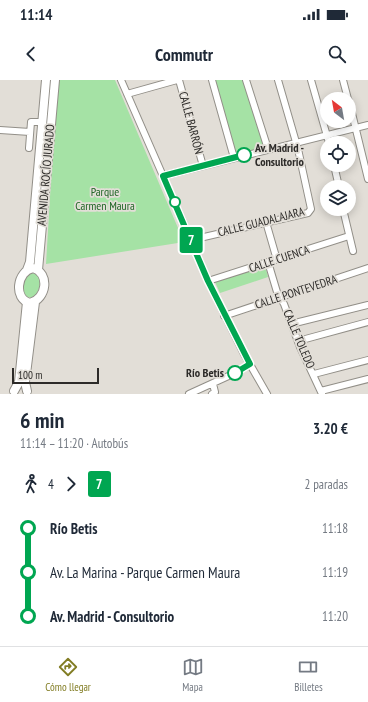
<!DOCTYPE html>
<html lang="es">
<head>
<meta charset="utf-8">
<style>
  :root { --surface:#fff; --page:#f2f2f3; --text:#1f2937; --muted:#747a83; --line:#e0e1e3; --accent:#827d24 }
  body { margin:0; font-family:"PT Sans Narrow",sans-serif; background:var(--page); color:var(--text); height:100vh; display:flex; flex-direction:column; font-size:15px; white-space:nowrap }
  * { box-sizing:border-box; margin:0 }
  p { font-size:13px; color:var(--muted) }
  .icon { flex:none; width:22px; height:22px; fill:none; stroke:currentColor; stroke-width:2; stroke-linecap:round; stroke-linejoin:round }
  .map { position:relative; height:314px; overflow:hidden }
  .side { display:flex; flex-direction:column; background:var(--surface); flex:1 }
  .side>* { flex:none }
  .badge { padding:0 8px; border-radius:3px; font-size:14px; line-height:26px }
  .needle { width:26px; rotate:329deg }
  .controls { position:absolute; left:320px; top:12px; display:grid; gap:8px }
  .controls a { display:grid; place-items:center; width:36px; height:36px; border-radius:50%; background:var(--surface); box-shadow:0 2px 10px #0003; font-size:20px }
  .scale { position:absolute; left:12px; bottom:10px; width:87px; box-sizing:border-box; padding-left:4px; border:2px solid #2d2b29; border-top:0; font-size:11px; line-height:14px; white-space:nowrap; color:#2d2b29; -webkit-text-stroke:3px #e2ded7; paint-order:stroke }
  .map>.badge { position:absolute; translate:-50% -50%; box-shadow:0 0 0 2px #fff }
  .legs { display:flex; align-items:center; gap:6px; height:44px; padding:0 20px; font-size:13px }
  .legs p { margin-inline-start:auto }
  .headline { display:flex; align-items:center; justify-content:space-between; height:68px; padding:0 20px }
  h1 { font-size:22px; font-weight:800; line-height:30px }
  ul { padding:0 20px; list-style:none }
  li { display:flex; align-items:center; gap:14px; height:44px; font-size:15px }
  li i { display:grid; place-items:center; width:6px; height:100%; margin:0 5px; background:currentColor }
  li i::after { content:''; width:10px; height:10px; margin:-5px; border:3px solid; border-radius:50%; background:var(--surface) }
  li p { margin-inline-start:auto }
  li:first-child i { background:linear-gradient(#0000 50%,currentColor 0) }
  li:last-child i { background:linear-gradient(currentColor 50%,#0000 0) }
  .status { display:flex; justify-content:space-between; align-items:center; height:28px; padding:0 20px; background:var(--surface); direction:ltr }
  .status svg { height:11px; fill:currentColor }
  header { display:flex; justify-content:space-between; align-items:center; height:52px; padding:0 20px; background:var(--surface); font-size:18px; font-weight:800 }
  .tab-bar { display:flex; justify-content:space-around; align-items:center; height:56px; border-top:1px solid var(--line); background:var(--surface); font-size:11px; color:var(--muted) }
  .tab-bar a { display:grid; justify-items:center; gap:2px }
  .tab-bar .current { color:var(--accent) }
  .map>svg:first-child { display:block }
  .green { fill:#a5e2a5 }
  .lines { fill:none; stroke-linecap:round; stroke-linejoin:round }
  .minor-casing { stroke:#928f88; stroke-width:8 }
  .major-casing { stroke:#928f88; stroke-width:10 }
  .minor { stroke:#fff; stroke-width:6 }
  .major { stroke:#fff; stroke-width:8 }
  .line-1-casing { stroke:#fff; stroke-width:9 }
  .line-1 { stroke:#00a651; stroke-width:6 }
  .stop-1-dot { fill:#fff; stroke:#00a651; stroke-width:2 }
  .labels { text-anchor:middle; stroke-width:3.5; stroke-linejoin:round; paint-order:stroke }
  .street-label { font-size:12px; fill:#2d2b29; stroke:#e2ded7 }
  .stop-label { font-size:12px; font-weight:bold; fill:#2d2b29; stroke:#e2ded7; text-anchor:start }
  .park-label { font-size:12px; fill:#206626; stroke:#e2ded7 }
</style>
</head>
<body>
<div class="status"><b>11:14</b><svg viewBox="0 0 49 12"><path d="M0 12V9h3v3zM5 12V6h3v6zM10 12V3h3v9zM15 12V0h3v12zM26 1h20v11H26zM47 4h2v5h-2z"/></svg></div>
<header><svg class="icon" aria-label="back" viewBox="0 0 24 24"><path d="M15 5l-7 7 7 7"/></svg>Commutr<svg class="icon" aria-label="search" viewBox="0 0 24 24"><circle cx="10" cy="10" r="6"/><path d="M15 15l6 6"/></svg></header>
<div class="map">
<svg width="368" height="314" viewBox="0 0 368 314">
  <rect width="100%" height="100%" fill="#e2ded7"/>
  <!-- green -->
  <path class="green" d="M57,0H115L184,162L46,184Z
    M212,0H246L268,69L234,78Z
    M265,185L268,197L220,213L215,202Z
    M32,193C45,195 40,211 33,218L26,217C22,211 22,202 26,194Z"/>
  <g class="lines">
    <!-- minor casing -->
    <g class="minor-casing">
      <path id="minor" d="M121,0L191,160L208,201L244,274L267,314
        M179,0L203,86
        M212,0L234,78
        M246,0L268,69
        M311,0L329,63
        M343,0L348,19
        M127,14L177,0
        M349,21L368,99
        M0,50L30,52
        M29,68L31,42H42
        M334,85L339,107
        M163,96L368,45
        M343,129L353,171
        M266,142L277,180
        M191,160L308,133L311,129L298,69L278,0
        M268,182L277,212L284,224L300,267L322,314
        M208,201L349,156
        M224,236L368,188
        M291,244L368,225
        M298,261L368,242
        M314,294L368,280
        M321,311L368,299
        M189,314L235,293L250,284
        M212,314L215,312L213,304"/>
    </g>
    <!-- major casing -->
    <g class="major-casing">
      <path id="major" d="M33,188C50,193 47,219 30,223C13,219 17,191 33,188Z
        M27,190L30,182L46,0
        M38,190L55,0
        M14,311L19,302L27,222
        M27,311L25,302L35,222"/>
    </g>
    <!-- minor -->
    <use href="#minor" class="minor"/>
    <!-- major -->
    <use href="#major" class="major"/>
  </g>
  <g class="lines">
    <!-- line-1 casing -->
    <g class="line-1-casing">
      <path id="line-1" d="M235,293L250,284L208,201L163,96L244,75"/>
    </g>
    <!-- line-1 -->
    <use href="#line-1" class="line-1"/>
  </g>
  <!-- markers -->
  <g class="stop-1-dot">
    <circle cx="244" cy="75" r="7"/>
    <circle cx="175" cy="122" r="5"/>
    <circle cx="235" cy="293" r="7"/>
  </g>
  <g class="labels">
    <!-- street labels -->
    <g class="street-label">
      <text transform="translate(191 43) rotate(75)" y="4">CALLE BARRÓN</text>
      <text transform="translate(46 95) rotate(-85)" y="4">AVENIDA ROCÍO JURADO</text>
      <text transform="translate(261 142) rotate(-14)" y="4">CALLE GUADALAJARA</text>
      <text transform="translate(279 179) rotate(-18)" y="4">CALLE CUENCA</text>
      <text transform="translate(296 212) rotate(-18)" y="4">CALLE PONTEVEDRA</text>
      <text transform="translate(299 259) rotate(67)" y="4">CALLE TOLEDO</text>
    </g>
    <!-- stop labels -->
    <g class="stop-label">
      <text x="255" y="72">Av. Madrid -<tspan x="255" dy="14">Consultorio</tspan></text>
      <text x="224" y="297" text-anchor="end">Río Betis</text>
    </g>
    <!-- park labels -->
    <g class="park-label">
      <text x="105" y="116">Parque<tspan x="105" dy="14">Carmen Maura</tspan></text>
    </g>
  </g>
</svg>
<div class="controls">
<a><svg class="needle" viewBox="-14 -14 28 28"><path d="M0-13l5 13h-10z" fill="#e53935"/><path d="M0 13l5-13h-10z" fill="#747a83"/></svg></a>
<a><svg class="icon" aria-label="locate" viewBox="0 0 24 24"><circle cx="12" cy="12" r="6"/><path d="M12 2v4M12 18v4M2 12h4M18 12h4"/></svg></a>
<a><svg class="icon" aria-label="layers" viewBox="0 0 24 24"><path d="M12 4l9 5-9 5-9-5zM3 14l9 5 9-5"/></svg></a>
</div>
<div class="scale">100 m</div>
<b class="badge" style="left:191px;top:160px;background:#00a651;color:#fff">7</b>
</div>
<section class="side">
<div class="headline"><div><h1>6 min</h1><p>11:14 – 11:20 · Autobús</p></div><b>3.20 €</b></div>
<div class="legs"><svg class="icon" aria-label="walk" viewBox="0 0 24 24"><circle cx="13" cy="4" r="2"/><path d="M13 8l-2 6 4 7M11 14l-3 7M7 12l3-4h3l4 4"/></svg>4<svg class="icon" aria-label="forward" viewBox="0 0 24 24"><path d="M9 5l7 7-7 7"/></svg><b class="badge" style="background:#00a651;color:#fff">7</b><p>2 paradas</p></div>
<ul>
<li><i style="color:#00a651"></i><b>Río Betis</b><p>11:18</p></li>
<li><i style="color:#00a651"></i><span>Av. La Marina - Parque Carmen Maura</span><p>11:19</p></li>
<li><i style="color:#00a651"></i><b>Av. Madrid - Consultorio</b><p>11:20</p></li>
</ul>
</section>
<nav class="tab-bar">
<a class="current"><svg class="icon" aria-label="directions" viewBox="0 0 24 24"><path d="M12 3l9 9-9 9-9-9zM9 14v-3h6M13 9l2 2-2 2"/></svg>Cómo llegar</a>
<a><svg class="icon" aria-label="map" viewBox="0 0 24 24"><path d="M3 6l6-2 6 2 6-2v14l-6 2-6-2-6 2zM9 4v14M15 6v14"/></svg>Mapa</a>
<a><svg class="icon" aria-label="tickets" viewBox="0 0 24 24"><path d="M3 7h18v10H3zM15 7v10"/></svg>Billetes</a>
</nav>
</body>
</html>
